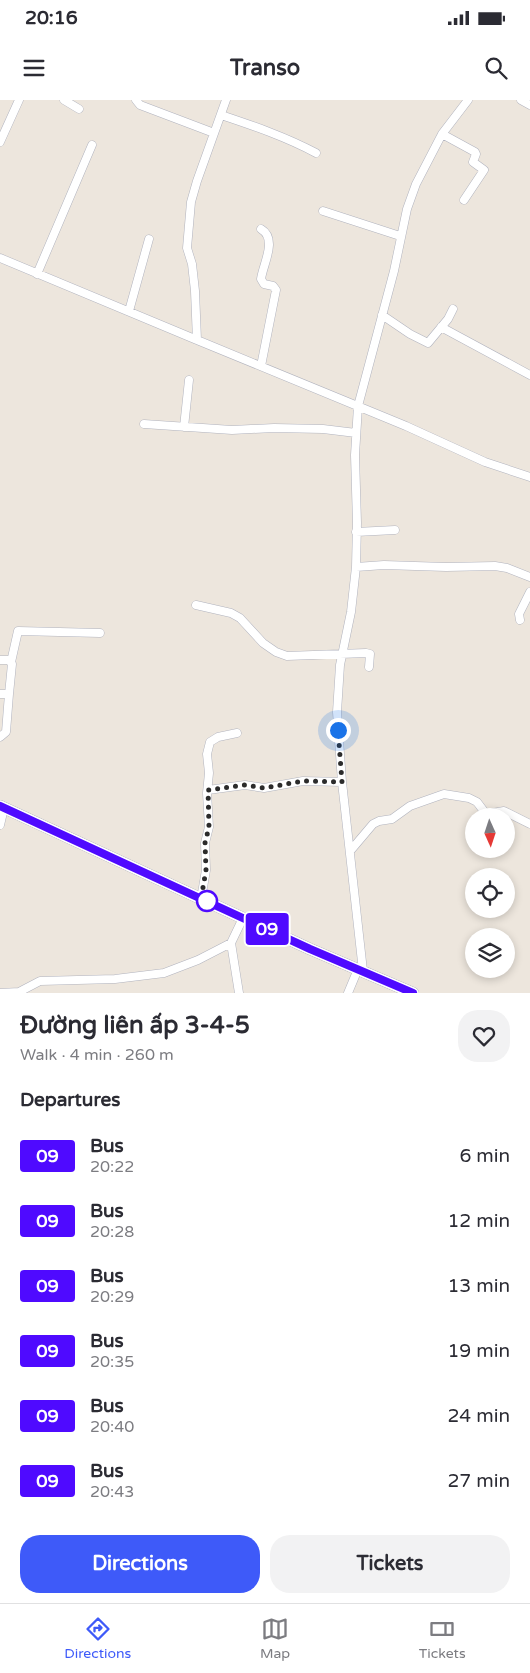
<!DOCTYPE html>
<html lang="en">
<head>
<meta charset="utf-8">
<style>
  :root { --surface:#fff; --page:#f2f2f3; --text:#2b2b33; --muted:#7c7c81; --line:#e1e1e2; --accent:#3e5af9 }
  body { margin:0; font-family:"Varela Round",sans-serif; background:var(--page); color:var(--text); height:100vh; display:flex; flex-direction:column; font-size:19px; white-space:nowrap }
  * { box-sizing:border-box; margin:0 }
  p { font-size:16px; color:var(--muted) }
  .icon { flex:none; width:28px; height:28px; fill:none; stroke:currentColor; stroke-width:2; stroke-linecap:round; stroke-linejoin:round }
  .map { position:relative; height:893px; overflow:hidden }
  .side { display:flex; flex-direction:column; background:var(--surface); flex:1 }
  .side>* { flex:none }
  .badge { padding:0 10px; border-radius:4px; font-size:18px; line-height:32px }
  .needle { width:32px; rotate:177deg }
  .buttons { position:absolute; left:465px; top:708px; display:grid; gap:10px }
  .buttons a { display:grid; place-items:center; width:50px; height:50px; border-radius:50%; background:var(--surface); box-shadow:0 2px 8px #0003; font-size:25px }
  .you { position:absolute; width:25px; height:25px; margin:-12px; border:4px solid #fff; border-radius:50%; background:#1a73e8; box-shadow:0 0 0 8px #1a73e833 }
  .map>.badge { position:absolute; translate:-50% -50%; box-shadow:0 0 0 2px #fff }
  h2 { padding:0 20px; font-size:19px; line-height:45px }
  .round { display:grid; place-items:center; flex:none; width:52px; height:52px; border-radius:20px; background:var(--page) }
  .overview { display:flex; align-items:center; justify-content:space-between; height:85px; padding:0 20px }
  h1 { font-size:24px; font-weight:700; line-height:38px }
  .button { display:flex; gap:10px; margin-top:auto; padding:10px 20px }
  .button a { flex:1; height:58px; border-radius:20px; background:var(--accent); color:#fff; font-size:20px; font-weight:700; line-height:58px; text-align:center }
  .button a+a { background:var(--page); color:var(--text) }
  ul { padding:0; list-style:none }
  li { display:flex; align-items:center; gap:15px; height:65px; padding:0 20px }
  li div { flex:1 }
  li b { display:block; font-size:19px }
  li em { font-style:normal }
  li .badge { min-width:55px; font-weight:700; text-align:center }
  .status { display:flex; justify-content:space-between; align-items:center; height:35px; padding:0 25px; background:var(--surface); direction:ltr }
  .status svg { height:14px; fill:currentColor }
  header { display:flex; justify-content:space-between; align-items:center; height:65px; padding:0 20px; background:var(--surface); font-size:22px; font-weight:700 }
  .menu { display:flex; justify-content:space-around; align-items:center; height:70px; border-top:1px solid var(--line); background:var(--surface); font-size:14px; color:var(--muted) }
  .menu a { display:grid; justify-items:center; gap:2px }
  .menu .on { color:var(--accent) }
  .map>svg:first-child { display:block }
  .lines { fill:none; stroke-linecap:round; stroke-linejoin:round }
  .minor-casing { stroke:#b1b3be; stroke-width:9 }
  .secondary-casing { stroke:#b1b3be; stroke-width:12 }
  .minor { stroke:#fff; stroke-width:8 }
  .secondary { stroke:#fff; stroke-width:11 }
  .line-casing { stroke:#fff; stroke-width:11 }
  .line { stroke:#4f0aff; stroke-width:8 }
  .walk { stroke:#2b2b2b; stroke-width:5; stroke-dasharray:0 9 }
  .stop-dot { fill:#fff; stroke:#4f0aff; stroke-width:2.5 }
</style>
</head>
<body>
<div class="status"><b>20:16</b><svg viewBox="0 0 49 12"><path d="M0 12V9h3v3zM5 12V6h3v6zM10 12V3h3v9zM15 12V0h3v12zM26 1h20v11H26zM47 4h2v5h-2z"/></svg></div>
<header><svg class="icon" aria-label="menu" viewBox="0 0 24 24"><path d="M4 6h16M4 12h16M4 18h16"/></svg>Transo<svg class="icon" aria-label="search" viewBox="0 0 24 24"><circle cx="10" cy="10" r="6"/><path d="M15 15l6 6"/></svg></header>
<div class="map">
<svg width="530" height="893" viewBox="0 0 530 893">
  <rect width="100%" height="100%" fill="#ede6dd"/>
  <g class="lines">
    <!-- minor casing -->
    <g class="minor-casing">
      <path id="minor" d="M64,0L79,9
        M136,0L140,5L214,33
        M226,0L197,81L191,102L187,148L192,164L195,191L197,240L406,326L485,362L530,377
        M521,0L530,5
        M221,15C254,26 286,37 316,53
        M442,34L475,52L476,54L473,62L484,70L464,100
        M0,42L19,0
        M323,111L400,136
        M261,129C278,139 263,164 261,179L264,184L273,186L276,190L261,266
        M0,158L197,240
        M37,174L92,45
        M129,211L149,139
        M382,215L410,234L428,243L448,219L453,209
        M441,227L530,275
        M144,324L232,330L274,328L323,329L356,333
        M184,327L189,280
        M356,432L395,430
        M356,467L384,465L446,467L495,466L507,468L530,477
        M196,505L231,513L240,518L263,543L276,552L287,556L366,553L370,554L369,567
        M520,520L519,514L530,492
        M0,560H9L12,564L9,594
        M11,562L18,531L100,533
        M0,594H9L6,632L0,637
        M208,690L245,685L264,688L303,681L342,682
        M0,725L4,708
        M351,750L373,724L379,721L392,719L410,706L444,694L469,698L477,702L486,714L504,711L530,724
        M201,799L206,770L205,743L209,727L207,693L209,673L207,654L210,642L218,637L237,633
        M363,871L342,682L337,612L340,565L351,512L356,467L357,423L355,355L358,306L394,171L407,109L416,84L442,34L468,0
        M0,893L19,892L40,881L115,879L164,873L198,860L231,843
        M239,893L231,843L243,818
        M348,893L358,869"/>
    </g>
    <!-- secondary casing -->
    <g class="secondary-casing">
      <path id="secondary" d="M0,706L310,849L413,893"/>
    </g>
    <!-- minor -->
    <use href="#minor" class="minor"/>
    <!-- secondary -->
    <use href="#secondary" class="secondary"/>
  </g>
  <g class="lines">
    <!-- line casing -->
    <g class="line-casing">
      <path id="line" d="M0,706L310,849L413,893"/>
    </g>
    <!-- line -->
    <use href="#line" class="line"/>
    <!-- walk -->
    <path class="walk" d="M207,801L201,799L206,770L205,743L209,727L208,690L245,685L264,688L303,681L342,682L338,630"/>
  </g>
  <!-- markers -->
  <circle class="stop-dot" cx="207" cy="801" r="10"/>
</svg>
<div class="buttons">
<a><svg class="needle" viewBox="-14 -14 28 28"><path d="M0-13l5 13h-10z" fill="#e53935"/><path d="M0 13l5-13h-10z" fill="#7c7c81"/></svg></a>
<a><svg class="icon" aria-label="locate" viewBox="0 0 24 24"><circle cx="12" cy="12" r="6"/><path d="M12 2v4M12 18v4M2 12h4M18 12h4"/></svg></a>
<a><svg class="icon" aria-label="layers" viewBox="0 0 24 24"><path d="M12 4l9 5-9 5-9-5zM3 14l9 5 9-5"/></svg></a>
</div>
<div class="you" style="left:338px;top:630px"></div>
<b class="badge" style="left:267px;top:829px;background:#4f0aff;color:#fff">09</b>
</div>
<section class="side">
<div class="overview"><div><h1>Đường liên ấp 3-4-5</h1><p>Walk · 4 min · 260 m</p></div><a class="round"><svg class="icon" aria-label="heart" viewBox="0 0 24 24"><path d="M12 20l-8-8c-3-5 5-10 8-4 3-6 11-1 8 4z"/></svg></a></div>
<h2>Departures</h2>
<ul>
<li><span class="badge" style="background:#4f0aff;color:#fff">09</span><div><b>Bus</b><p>20:22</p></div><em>6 min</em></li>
<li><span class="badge" style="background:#4f0aff;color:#fff">09</span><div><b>Bus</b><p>20:28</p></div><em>12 min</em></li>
<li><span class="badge" style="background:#4f0aff;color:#fff">09</span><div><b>Bus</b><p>20:29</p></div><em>13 min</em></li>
<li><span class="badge" style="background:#4f0aff;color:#fff">09</span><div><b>Bus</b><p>20:35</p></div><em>19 min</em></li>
<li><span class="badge" style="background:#4f0aff;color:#fff">09</span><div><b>Bus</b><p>20:40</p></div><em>24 min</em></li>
<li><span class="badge" style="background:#4f0aff;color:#fff">09</span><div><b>Bus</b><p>20:43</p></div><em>27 min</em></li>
</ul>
<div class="button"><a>Directions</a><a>Tickets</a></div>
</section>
<nav class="menu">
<a class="on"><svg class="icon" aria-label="directions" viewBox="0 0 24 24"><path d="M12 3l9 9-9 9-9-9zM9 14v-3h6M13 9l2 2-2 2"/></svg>Directions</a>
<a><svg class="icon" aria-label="map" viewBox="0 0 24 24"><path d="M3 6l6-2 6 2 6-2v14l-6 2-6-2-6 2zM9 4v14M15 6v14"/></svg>Map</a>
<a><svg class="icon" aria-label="tickets" viewBox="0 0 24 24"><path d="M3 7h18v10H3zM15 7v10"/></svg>Tickets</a>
</nav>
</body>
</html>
